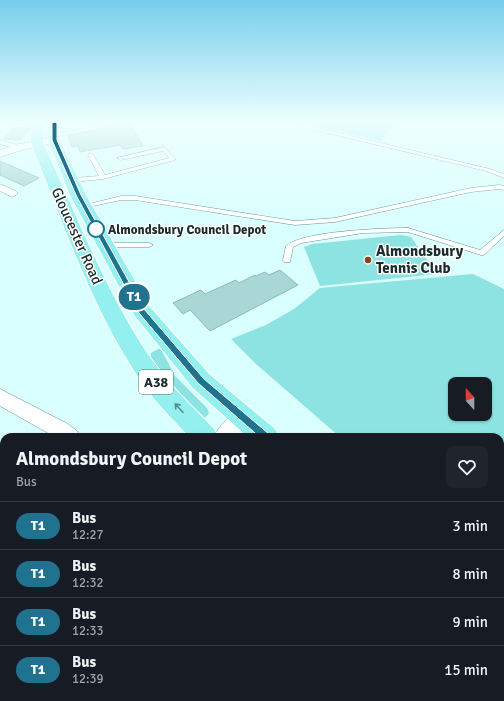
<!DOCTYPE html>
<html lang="en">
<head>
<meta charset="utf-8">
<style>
  :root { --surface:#171b24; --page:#20242c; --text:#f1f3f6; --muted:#9ea1a6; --line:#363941 }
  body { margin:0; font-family:Signika,sans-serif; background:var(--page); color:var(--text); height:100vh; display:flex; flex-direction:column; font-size:15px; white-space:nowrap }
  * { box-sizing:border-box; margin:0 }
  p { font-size:13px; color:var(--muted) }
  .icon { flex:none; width:22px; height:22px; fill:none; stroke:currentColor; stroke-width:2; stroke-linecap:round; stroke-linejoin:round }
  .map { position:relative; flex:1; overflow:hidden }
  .sheet { position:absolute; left:0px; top:433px; width:504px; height:268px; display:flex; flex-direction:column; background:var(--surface); border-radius:12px 12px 0 0; box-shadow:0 1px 3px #0004 }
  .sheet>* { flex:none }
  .badge { padding:0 8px; border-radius:13px; font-size:14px; line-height:26px }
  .needle { width:26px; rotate:339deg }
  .fabs { position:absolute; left:448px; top:377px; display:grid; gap:8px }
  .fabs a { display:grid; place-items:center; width:44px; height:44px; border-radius:8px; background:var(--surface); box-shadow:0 1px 3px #0004; font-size:20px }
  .map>.badge { position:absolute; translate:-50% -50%; box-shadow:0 0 0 2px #fff }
  .round { display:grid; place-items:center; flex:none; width:42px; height:42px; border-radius:8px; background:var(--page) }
  .overview { display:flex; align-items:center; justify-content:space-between; height:68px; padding:0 16px }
  h1 { font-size:19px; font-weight:800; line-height:30px }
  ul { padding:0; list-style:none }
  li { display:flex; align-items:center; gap:12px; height:48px; padding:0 16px; border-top:1px solid var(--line) }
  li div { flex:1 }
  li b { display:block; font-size:15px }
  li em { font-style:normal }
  li .badge { min-width:44px; font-weight:700; text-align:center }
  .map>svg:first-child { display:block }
  .built { fill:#bcf6f5 }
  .green { fill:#8de3e1; fill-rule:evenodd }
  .building { fill:#a8d7d5; stroke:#8cbab8 }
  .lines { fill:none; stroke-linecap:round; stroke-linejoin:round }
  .lane-casing { stroke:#659291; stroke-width:1 }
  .street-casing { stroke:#659291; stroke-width:1 }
  .primary-casing { stroke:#fff; stroke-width:2 }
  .path { stroke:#90afae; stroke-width:4; stroke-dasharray:3 3; stroke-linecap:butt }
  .lane { fill:#fff; fill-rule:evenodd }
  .street { fill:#fff; fill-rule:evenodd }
  .primary { fill:#93f0ef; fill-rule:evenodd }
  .oneway { stroke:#568e8e }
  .line { fill:#20728f; stroke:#fff }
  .stop-dot { fill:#fff; stroke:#20728f; stroke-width:2 }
  .poi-dot { fill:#8a4321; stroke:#fff; stroke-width:1.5 }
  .labels { text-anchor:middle; stroke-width:3; stroke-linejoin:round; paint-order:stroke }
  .far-stop-label { font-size:13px; font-weight:bold; fill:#1a2d2c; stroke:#fff; text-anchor:start }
  .shield { fill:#fff; stroke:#5f6c6b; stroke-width:1 }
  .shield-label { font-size:14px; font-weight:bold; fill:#1a2d2c }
  .street-label { font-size:15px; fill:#1a2d2c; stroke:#fff }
  .poi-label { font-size:15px; font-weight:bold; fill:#1a2d2c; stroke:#fff; text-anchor:start }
</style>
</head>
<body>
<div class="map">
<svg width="504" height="701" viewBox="0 0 504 701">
  <rect width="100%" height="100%" fill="#d9fffe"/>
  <!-- built -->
  <path class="built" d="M7,697H353L358,701H4Z"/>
  <!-- green -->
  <path class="green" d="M317,123H395L380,141L314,126Z
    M401,235L411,237L437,274L320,286L304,247L312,244Z
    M473,274L504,289V602L500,599V437H340L256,364L231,339L266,325L294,309L320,288ZM455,384H485V414H455Z
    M158,349H161L175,376L207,408L209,413L205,418H199L151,358V353Z
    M353,697H437L441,701H358Z"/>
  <!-- building -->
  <path class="building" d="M110,123H130L143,146L123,149L120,145L80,152L78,146L72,147L68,136L98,130Z
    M14,127L30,128L20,140L4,139Z
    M0,161L39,178L24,186L0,175Z
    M280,270L298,285L210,331L190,310L183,314L173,303L201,290L205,294L236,280L239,283L255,275L256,276L265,272L269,275Z"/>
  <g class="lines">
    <!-- lane casing -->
    <g class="lane-casing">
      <path id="lane" d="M101,123H108L98,129L54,137L51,135L97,126Z
        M286,123H296L490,169L504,174V178L486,171Z
        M0,140L21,146L22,147L19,149L0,144Z
        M164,147L175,158V160L103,179L73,182L70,180L73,178L99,176L88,155L89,154H93L105,175L169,158L163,151L120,160L117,158Z
        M499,185L504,186V190L499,189L471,192L335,222L295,225L135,200H121L84,208L81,206L121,196H135L295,221L335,218L471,188Z
        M408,228L480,250L504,230V236L484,255H481L408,232L363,233L301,243L293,247L290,262H284L283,260L286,246C302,231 384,228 408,228Z
        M102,243H149L153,245L149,247H102Z
        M66,697H83L81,701H64Z
        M163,697H179L177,701H161Z
        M222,697H239L241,701H224Z"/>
    </g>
    <!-- street casing -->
    <g class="street-casing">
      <path id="street" d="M54,137L58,138L59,140L58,142L22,150L0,157V150L15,145Z
        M0,184L16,191L18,193L16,195L12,197L0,191Z
        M0,389L68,424L77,431L80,437H55L0,406Z
        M243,409L250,411L253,417L250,423L237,437H214C219,426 231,413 243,409Z
        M4,662V692L0,694V664Z"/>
    </g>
    <!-- primary casing -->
    <g class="primary-casing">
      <path id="primary" d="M32,123H44L43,143C78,218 110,305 160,371C176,392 196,410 214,429L218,437H189C174,420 156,403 143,384C93,312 64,224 31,143Z
        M49,123H61L60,140L86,195L149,306L209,374L275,429L279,437H248L193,388L135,316L70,195L48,140Z
        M500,628L504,629V667L500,665Z
        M500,695L503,701H462L460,697H500Z"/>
    </g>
    <!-- path -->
    <path class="path" d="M500,613L504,616"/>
    <!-- lane -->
    <use href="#lane" class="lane"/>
    <!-- street -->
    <use href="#street" class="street"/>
    <!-- primary -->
    <use href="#primary" class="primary"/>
  </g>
  <!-- one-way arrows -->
  <defs><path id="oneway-shaft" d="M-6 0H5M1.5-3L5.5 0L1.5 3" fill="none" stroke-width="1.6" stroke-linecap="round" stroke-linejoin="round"/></defs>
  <use class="oneway" href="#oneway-shaft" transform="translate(179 408) rotate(-132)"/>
  <!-- sky -->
  <linearGradient id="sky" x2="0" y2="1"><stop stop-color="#76ceec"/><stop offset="0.55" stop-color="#eff"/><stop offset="1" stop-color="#eff" stop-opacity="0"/></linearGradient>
  <rect width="504" height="222" fill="url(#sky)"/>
  <!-- line -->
  <path class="line" d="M55,122L57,123V140L81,195L144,309L204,379L269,434L271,437L269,440L266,441L263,440L198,383L139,313L76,195L52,140V123Z"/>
  <!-- markers -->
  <circle class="stop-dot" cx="96" cy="229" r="8"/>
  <circle class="poi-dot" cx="368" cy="260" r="4"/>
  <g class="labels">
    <!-- far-stop labels -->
    <g class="far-stop-label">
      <text x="108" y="234">Almondsbury Council Depot</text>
    </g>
    <!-- shield labels -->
    <rect class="shield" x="139" y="370" width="34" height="24" rx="3"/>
    <g class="shield-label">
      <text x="156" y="387">A38</text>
    </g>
    <!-- street labels -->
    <g class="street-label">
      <text transform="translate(77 236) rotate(66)" y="5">Gloucester Road</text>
    </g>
    <!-- poi labels -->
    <g class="poi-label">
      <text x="376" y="256">Almondsbury<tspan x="376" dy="17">Tennis Club</tspan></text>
    </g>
  </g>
</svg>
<div class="fabs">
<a><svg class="needle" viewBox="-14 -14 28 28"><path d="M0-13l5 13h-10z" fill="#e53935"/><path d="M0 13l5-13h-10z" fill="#9ea1a6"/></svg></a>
</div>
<b class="badge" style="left:134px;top:297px;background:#20728f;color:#fff">T1</b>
<section class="sheet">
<div class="overview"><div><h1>Almondsbury Council Depot</h1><p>Bus</p></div><a class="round"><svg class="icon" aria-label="heart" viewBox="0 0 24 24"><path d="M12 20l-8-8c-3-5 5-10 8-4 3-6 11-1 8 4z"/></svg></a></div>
<ul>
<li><span class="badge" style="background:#20728f;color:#fff">T1</span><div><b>Bus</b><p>12:27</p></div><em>3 min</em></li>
<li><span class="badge" style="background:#20728f;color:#fff">T1</span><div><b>Bus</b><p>12:32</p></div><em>8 min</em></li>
<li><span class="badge" style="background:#20728f;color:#fff">T1</span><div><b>Bus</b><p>12:33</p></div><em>9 min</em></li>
<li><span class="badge" style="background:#20728f;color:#fff">T1</span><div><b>Bus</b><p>12:39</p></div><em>15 min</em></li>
</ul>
</section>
</div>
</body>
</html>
